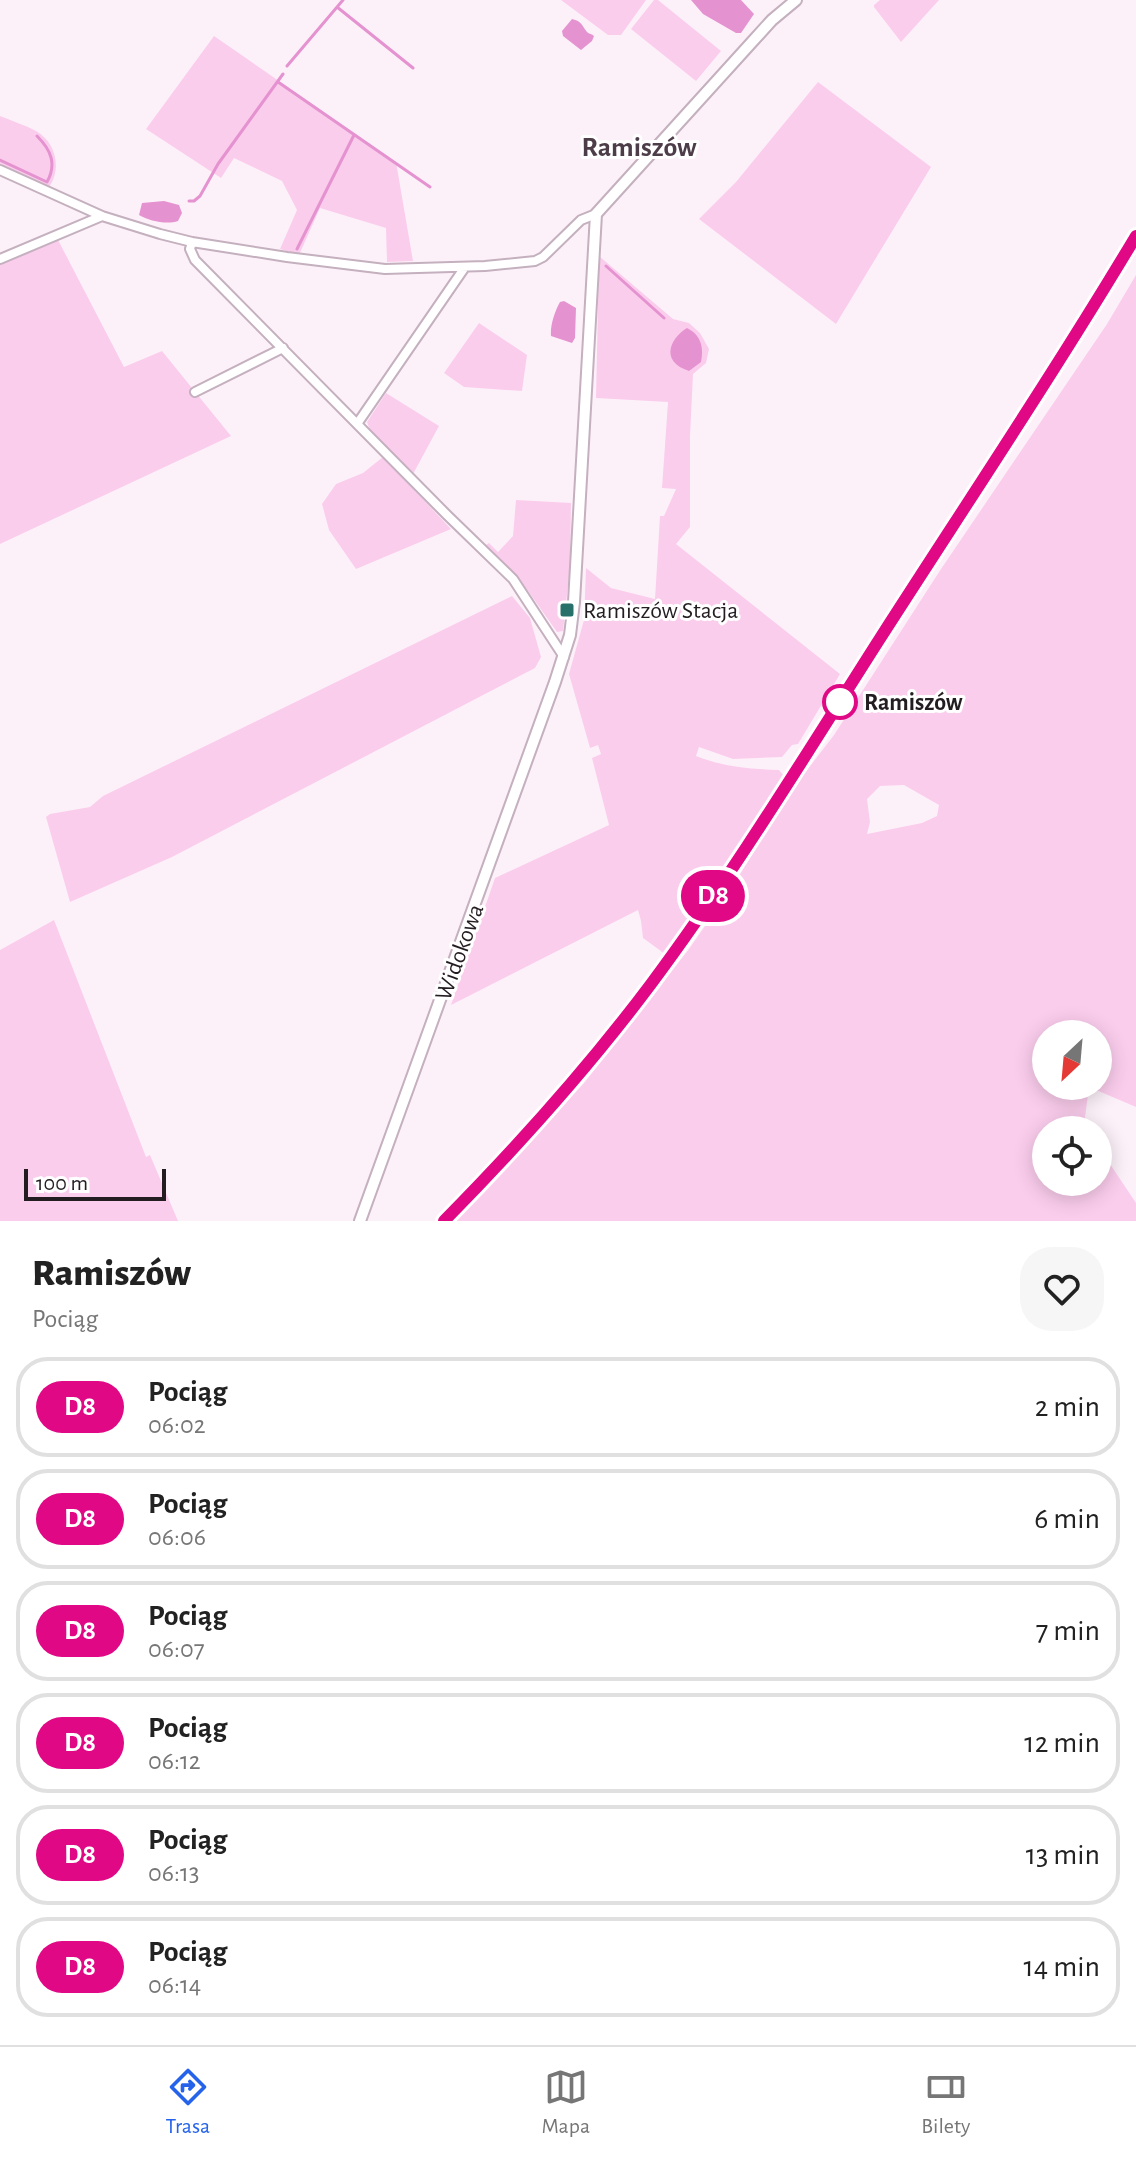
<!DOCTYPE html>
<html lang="pl">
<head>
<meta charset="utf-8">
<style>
  :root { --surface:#fff; --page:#f6f6f6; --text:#222; --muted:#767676; --line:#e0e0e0; --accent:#2563eb }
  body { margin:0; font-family:"Alegreya Sans",sans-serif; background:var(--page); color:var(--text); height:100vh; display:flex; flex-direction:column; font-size:30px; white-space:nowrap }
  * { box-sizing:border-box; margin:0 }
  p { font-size:26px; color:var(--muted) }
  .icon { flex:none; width:44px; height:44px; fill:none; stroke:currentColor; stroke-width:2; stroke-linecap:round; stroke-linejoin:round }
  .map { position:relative; height:1221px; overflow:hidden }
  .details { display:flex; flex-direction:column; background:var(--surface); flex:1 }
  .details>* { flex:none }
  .badge { padding:0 16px; border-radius:26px; font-size:28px; line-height:52px }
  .needle { width:52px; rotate:206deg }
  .buttons { position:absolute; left:1032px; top:1020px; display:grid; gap:16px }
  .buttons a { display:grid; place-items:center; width:80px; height:80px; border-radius:50%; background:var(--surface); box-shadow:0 4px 20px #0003; font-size:40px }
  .scale { position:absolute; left:24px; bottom:20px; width:142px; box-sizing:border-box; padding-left:8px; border:4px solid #231c21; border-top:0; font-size:22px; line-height:28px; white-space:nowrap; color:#231c21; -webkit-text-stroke:6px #fff; paint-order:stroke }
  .map>.badge { position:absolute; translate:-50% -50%; box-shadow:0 0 0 4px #fff }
  .round { display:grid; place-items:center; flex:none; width:84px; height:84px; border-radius:32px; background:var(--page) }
  .summary { display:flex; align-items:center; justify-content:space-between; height:136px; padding:0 32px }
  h1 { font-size:38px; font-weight:800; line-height:60px }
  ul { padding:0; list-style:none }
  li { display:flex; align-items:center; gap:24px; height:100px; margin:0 16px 12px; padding:0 16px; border:4px solid var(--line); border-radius:32px }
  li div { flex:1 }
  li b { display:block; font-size:30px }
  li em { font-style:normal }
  li .badge { min-width:88px; font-weight:700; text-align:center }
  .dock { display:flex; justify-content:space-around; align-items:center; height:112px; border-top:2px solid var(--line); background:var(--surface); font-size:22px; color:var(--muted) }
  .dock a { display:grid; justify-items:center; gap:4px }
  .dock .current { color:var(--accent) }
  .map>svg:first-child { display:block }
  .green { fill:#fbcded; fill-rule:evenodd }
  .water { fill:#e592d0 }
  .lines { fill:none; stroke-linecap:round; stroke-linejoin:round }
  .stream { stroke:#e592d0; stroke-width:3 }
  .minor-casing { stroke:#c4b0be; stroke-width:12 }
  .tertiary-casing { stroke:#c4b0be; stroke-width:14 }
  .minor { stroke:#fff; stroke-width:8 }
  .tertiary { stroke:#fff; stroke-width:10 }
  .rail-casing { stroke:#696066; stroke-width:6 }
  .rail { stroke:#fff; stroke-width:3; stroke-dasharray:9; stroke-linecap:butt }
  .line-casing { stroke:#fff; stroke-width:18 }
  .line { stroke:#e00885; stroke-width:12 }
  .poi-dot { fill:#28716a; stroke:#fff; stroke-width:3 }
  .stop-dot { fill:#fff; stroke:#e00885; stroke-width:4 }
  .labels { text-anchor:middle; stroke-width:6; stroke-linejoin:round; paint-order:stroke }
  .poi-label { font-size:24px; fill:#231c21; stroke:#fff; text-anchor:start }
  .stop-label { font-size:24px; font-weight:bold; fill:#231c21; stroke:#fff; text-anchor:start }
  .street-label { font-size:24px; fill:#231c21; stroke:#fff }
  .quarter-label { font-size:28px; font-weight:bold; fill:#4d3d49; stroke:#fff }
</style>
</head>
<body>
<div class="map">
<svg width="1136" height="1221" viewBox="0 0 1136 1221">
  <rect width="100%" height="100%" fill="#fdf1f9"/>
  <!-- green -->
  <path class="green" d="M561,0H646L621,35H608Z
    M654,0H658L721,51L696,81L631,29Z
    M880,0H939L901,42L874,7V5Z
    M214,36L396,162L413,261L387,262L386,228L320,208L299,255L280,249L297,210L282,181L234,158L221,178L146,129Z
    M818,82L931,167L836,324L699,219L736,182Z
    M0,116C12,121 25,125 36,131C56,142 62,169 49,187L0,166Z
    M57,238L124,367L162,351L231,436L0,544V262Z
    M599,256L673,319L689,323L700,333L709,349L706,363L693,374L690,436V527L676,544L840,674L798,744L792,745L782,757L733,759L699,747L696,756C724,767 750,769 779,770L784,776L665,954L643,938L641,921L638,910L451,1005L495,878L609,825L592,758L601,754L598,745L590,748L569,674L584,620L586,568L611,588L655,599L660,516H664L676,489L662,488L668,402L596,398Z
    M1136,275V1107L1089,1087L1084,1125L1087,1130H1046V1182H1098V1146L1136,1203V1221H456L584,1083L689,949L732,887L794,787L834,735L941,569L1107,324ZM904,785L939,805L937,816L922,823L867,834L870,822L867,799L880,786ZM1046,1034H1098V1086H1046Z
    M479,323L527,355L522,391L464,387L444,373Z
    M386,393L439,426L413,474L370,430L367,422Z
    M383,457L451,529L356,569L329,530L322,504L336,484L363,473Z
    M516,500L571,503L570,567L563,631L557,632L528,591L483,547L489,543L498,552L513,536Z
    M512,596L530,618L541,657L535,668L172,857L70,902L46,817L50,814L90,807L103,796Z
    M54,920L146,1157L150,1155L178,1221H0V950Z"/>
  <!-- water -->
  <path class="water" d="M691,0H741L754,14L741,33H736L703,14Z
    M572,19C582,21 582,26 587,32C589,34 592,34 594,36L592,41L581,50L563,36L562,31Z
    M164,201L179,205L182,213L178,221C167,225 149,221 139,215L142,203Z
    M564,301L576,308L575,338L572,343L551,336C550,325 555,311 560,302Z
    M687,328C701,335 704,347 701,362L689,371C685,369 680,368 676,364C663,352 675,335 687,328Z"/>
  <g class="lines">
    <!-- stream -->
    <path class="stream" d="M337,7L413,68
      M287,66L343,0
      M278,82L430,187
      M0,160L47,182C57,164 51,150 37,136
      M189,201H194L200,196L218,164L283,74
      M297,249L354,135
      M606,266L664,318"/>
    <!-- minor casing -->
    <g class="minor-casing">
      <path id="minor" d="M0,170L102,216L160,234L192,242L287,257L385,269L485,266L535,261L543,257L581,220L596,214
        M192,242L190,249L195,260L447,515L513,579L564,657
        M0,259L102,216
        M195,392L283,348
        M357,424L465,267"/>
    </g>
    <!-- tertiary casing -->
    <g class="tertiary-casing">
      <path id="tertiary" d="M360,1221L555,682L570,635L574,602L596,214L752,42L772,20L796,0"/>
    </g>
    <!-- minor -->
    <use href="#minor" class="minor"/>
    <!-- tertiary -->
    <use href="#tertiary" class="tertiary"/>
    <!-- rail casing -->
    <g class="rail-casing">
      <path id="rail" d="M444,1221C528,1136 607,1047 676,950C751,845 819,734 889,625C972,496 1057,368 1136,236"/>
    </g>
    <!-- rail -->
    <use href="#rail" class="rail"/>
  </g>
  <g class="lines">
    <!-- line casing -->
    <g class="line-casing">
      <path id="line" d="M444,1221C518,1146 588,1068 651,984C733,874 805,756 879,640C965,506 1054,373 1136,236"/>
    </g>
    <!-- line -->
    <use href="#line" class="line"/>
  </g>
  <!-- markers -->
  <rect class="poi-dot" x="559" y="602" width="16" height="16" rx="4"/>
  <circle class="stop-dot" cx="840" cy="702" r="16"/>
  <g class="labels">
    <!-- poi labels -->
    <g class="poi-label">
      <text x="583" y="618">Ramiszów Stacja</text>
    </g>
    <!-- stop labels -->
    <g class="stop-label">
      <text x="864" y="710">Ramiszów</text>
    </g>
    <!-- street labels -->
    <g class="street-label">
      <text transform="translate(459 952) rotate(-70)" y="8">Widokowa</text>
    </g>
    <!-- quarter labels -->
    <g class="quarter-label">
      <text x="639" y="156">Ramiszów</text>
    </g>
  </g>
</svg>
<div class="buttons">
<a><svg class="needle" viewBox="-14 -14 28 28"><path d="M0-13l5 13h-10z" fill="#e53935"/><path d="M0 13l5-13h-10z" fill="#767676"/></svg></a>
<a><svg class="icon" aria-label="locate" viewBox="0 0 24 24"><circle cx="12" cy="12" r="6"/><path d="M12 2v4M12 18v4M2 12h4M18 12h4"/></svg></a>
</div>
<div class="scale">100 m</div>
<b class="badge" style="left:713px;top:896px;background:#e00885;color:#fff">D8</b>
</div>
<section class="details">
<div class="summary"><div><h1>Ramiszów</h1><p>Pociąg</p></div><a class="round"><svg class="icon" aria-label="heart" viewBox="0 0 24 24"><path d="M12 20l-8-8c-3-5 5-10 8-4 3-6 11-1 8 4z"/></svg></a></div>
<ul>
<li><span class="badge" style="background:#e00885;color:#fff">D8</span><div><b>Pociąg</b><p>06:02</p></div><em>2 min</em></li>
<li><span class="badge" style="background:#e00885;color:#fff">D8</span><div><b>Pociąg</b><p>06:06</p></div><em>6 min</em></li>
<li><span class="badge" style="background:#e00885;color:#fff">D8</span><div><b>Pociąg</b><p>06:07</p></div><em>7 min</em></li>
<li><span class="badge" style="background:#e00885;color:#fff">D8</span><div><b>Pociąg</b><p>06:12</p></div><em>12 min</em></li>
<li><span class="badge" style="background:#e00885;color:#fff">D8</span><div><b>Pociąg</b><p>06:13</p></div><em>13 min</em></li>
<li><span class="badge" style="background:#e00885;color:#fff">D8</span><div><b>Pociąg</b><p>06:14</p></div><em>14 min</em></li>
</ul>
</section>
<nav class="dock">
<a class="current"><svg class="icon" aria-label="directions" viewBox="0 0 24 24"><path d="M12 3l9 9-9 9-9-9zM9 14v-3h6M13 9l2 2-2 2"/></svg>Trasa</a>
<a><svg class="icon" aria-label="map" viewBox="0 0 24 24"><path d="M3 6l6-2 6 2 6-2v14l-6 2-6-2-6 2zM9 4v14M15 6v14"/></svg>Mapa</a>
<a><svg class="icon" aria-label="tickets" viewBox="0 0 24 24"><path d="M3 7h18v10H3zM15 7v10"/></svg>Bilety</a>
</nav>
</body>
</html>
